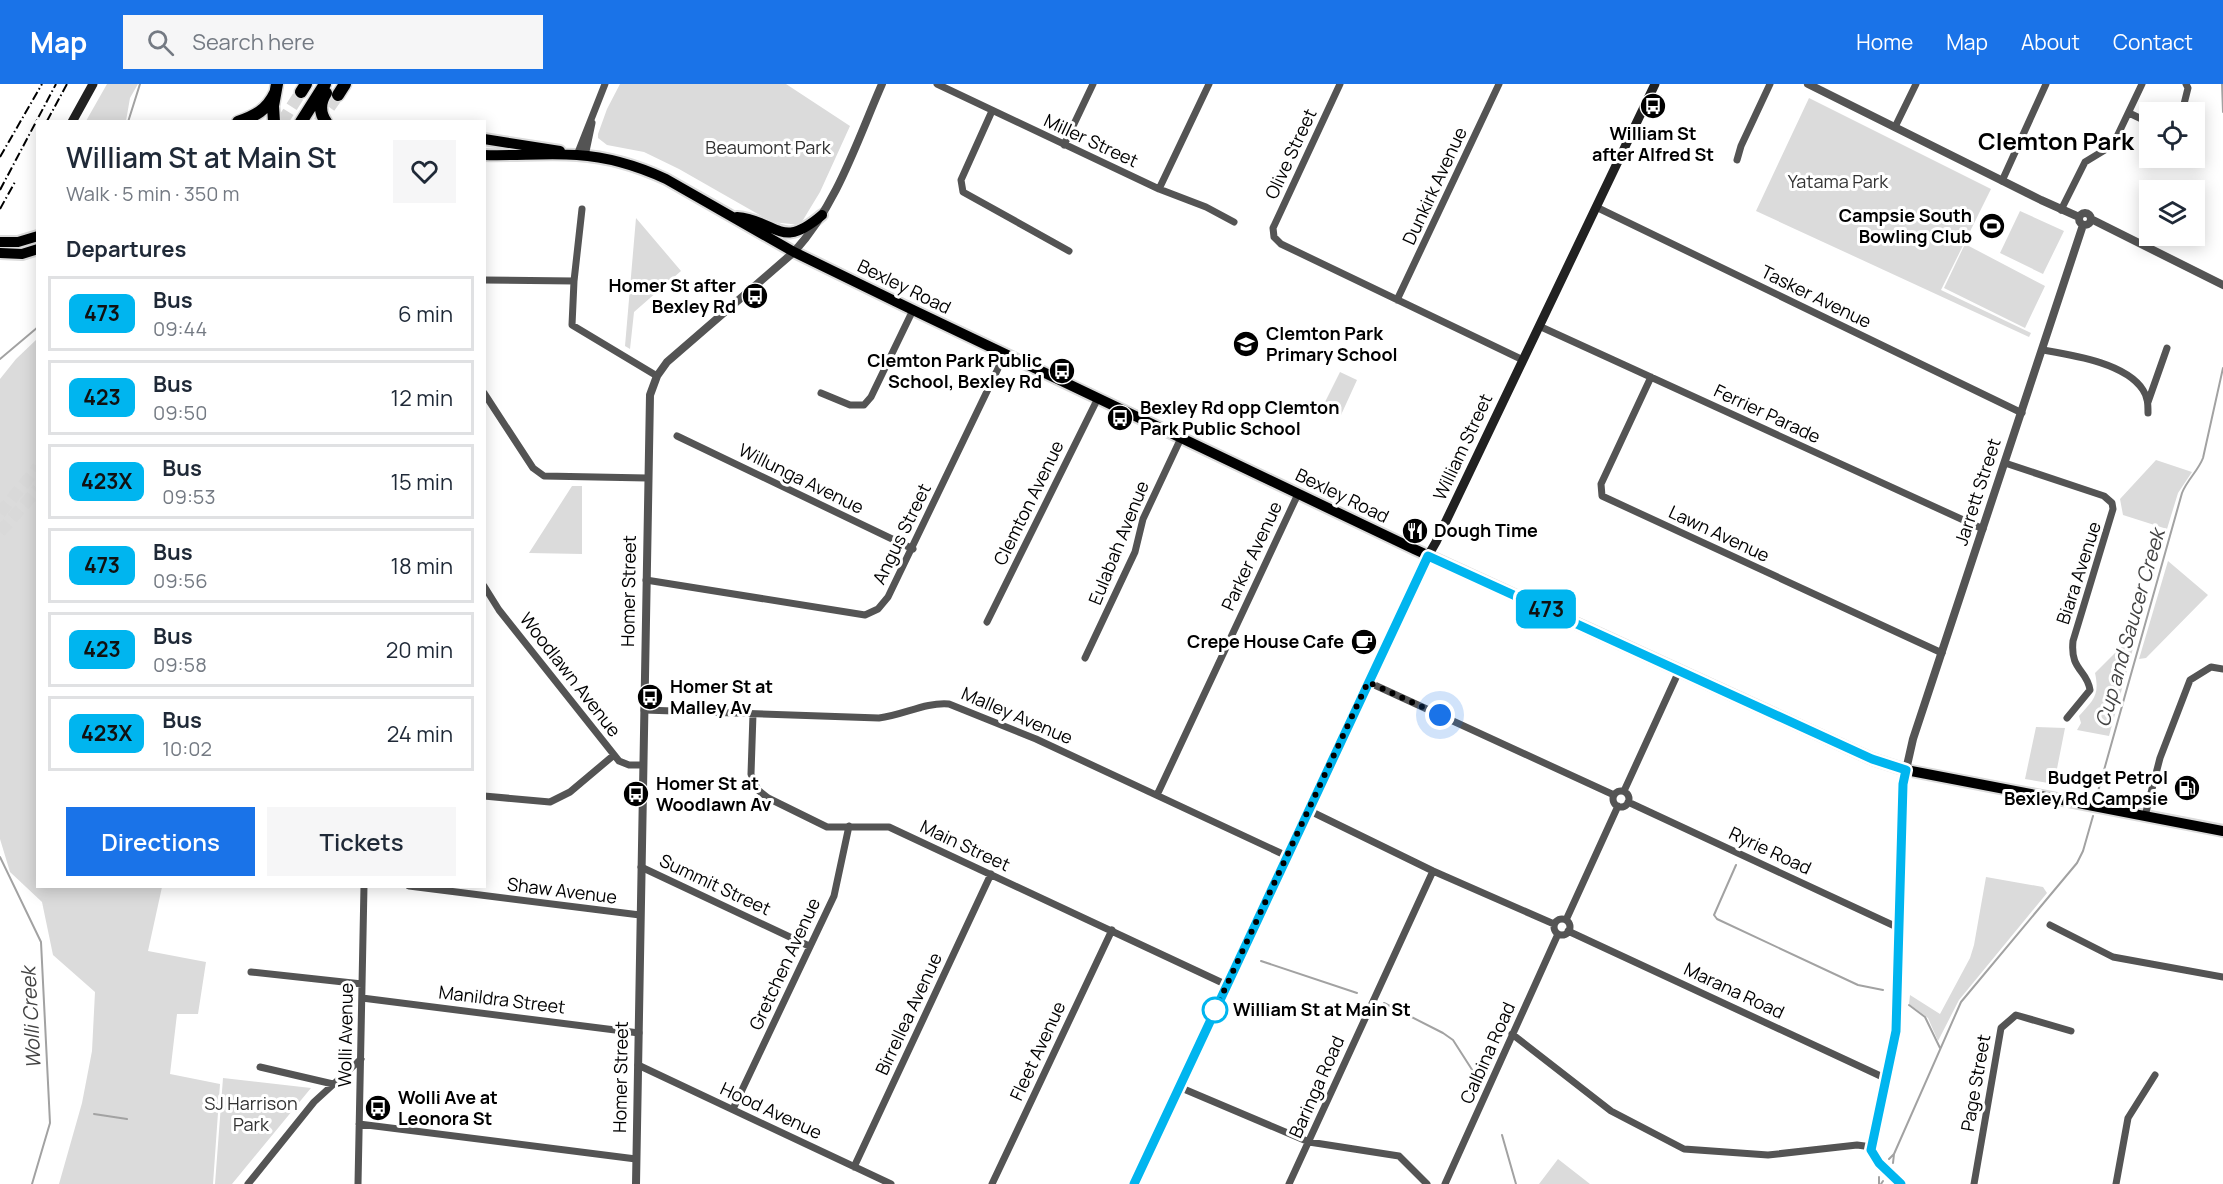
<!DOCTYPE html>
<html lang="en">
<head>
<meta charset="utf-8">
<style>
  :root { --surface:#fff; --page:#f6f6f7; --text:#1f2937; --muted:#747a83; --line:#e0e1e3; --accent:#1a73e8 }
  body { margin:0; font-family:Manrope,sans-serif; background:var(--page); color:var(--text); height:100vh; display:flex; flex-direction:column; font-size:22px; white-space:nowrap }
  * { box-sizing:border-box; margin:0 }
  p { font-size:20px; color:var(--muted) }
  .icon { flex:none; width:33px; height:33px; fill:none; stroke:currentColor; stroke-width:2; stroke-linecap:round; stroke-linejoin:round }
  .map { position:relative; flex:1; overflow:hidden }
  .panel { position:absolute; left:36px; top:36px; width:450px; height:768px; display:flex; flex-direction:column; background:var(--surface); border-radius:0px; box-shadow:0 3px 15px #0003 }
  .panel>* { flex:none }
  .badge { padding:0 12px; border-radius:9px; font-size:21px; line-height:39px }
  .tools { position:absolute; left:2139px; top:18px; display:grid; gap:12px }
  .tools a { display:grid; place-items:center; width:66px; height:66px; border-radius:0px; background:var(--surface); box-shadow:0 3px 15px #0003; font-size:30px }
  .you { position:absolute; width:30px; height:30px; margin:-15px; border:4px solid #fff; border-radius:50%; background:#1a73e8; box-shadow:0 0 0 9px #1a73e833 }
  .map>.badge { position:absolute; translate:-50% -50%; box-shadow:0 0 0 3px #fff }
  h2 { padding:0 30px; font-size:22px; line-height:54px }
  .round { display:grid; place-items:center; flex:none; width:63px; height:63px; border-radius:0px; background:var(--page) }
  .overview { display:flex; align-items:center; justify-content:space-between; height:102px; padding:0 30px }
  h1 { font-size:28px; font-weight:600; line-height:45px }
  .button { display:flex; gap:12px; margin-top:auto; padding:12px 30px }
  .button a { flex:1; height:69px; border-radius:0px; background:var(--accent); color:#fff; font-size:24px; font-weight:600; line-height:69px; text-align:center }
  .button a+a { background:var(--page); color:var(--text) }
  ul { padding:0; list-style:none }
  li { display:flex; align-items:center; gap:18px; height:75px; margin:0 12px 9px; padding:0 18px; border:3px solid var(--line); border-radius:0px }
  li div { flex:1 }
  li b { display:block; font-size:22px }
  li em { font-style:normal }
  li .badge { min-width:66px; font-weight:700; text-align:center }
  header { display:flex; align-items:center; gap:36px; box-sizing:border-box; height:84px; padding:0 30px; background:var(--accent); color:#fff }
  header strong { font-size:28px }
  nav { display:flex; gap:33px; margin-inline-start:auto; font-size:21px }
  .search { width:420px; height:54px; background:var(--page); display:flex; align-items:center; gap:15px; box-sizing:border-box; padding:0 21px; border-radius:0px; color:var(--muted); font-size:22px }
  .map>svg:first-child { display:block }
  .green { fill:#dbdbdb }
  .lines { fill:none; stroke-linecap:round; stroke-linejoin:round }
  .stream { stroke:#a2a2a2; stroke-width:2 }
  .motorway-tunnel { stroke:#d9d9d9; stroke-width:12; stroke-dasharray:12 6; stroke-linecap:butt }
  .primary-casing { stroke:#dbdbdb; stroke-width:14 }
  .motorway-casing { stroke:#dbdbdb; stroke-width:15 }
  .minor { stroke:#545454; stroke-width:7 }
  .tertiary { stroke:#545454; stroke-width:8 }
  .secondary { stroke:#212121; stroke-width:9 }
  .primary { stroke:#000; stroke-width:10 }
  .motorway { stroke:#000; stroke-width:12 }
  .rail { stroke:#000; stroke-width:2; stroke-dasharray:9 3 1.5 3; stroke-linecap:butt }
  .line-casing { stroke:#fff; stroke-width:14 }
  .line { stroke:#00b5ef; stroke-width:9 }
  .walk { stroke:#000; stroke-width:6; stroke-dasharray:0 10.8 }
  .stop-dot { fill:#fff; stroke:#00b5ef; stroke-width:3 }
  .labels { text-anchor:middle; stroke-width:6; stroke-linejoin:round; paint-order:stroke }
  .poi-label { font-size:18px; font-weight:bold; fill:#000; stroke:#fff; text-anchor:start }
  .street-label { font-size:18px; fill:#000; stroke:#fff }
  .park-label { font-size:18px; fill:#323232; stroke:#fff }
  .stop-label { font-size:18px; font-weight:bold; fill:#000; stroke:#fff; text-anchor:start }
  .water-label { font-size:20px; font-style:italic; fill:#434343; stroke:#fff }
  .district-label { font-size:24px; font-weight:bold; fill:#000; stroke:#fff }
</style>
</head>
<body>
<header>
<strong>Map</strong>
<div class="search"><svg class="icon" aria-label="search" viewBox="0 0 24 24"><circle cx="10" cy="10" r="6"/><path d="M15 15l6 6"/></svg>Search here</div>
<nav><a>Home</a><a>Map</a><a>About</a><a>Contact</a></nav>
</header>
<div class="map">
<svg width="2223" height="1100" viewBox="0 0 2223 1100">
  <rect width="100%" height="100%" fill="#fff"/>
  <!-- green -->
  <path class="green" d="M107,0H138L130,14L126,37H86Z
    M620,0H786L850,42L820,108L800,141L772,138L679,85L644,68L607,61L598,54V50L607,25Z
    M1809,14L1991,105L1941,206L2031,249L2029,253L1756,127Z
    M2020,127L2064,147L2043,190L2000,169Z
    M636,134L681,187L634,228L630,265L625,262Z
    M1965,160L2045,202L2025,244L1944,204Z
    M37,255L38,802L162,803L148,867L206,878L198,930H177L170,990L220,1000L213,1100H59L82,1019L92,967L95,908L53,871L42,818L10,788L0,755V295L16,275Z
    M1340,288L1357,296L1341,331L1323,322Z
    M2156,376L2192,388L2178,409L2167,445L2123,431L2120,415Z
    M572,402H582V470L529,469Z
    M2168,477L2208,511L2146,574L2139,575Z
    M2138,546L2109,652L2077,646L2081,639L2079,632C2093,616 2100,612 2095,589Z
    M2036,643L2065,644L2054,700L2025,695Z
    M1986,793L2043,803L2047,809L1959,916L1938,957L1928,934L1909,920L1910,911L1940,930L1970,874L1974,861Z
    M223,994L311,1004L232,1100H215Z
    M1558,1075L1590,1100H1539Z"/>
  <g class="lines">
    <!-- stream -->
    <path class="stream" d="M2222,0L2223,28
      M128,38L140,0
      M0,275L38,243
      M2097,711L2182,409C2187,396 2198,387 2203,374L2223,284
      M0,773L41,858L50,1039L32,1100
      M1736,781L1714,831L1717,835L1858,901L1883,906
      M1261,877L1357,909
      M1384,919L1443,949L1453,956L1478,995
      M1909,921L1925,933L1940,964
      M94,1030L127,1035
      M1502,1051L1516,1100
      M1889,1075L1894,1070
      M1893,1079L1894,1070L1961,918L2077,779L2083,767L2093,732
      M1879,1100V1093
      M1881,1100L1883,1097"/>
    <!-- motorway-tunnel -->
    <path class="motorway-tunnel" d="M282,38L301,8
      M319,38L338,11
      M0,429L38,383
      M0,448L38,405"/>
    <!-- primary casing -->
    <g class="primary-casing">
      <path id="primary" d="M484,55L560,67
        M484,71C515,72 547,69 577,71C609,73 638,82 666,95L794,168L913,226L1414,465L1872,675L1906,686L2223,747
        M737,133C779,137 780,167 822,131
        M0,158H18L38,152
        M0,169L22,170L38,165"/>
    </g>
    <!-- motorway casing -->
    <g class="motorway-casing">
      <path id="motorway" d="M301,8L306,0
        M326,9C320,18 319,28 326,38
        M338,11L345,0
        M238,38C255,32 267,26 275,9
        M274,38L273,22L277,0
        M301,38L325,0"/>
    </g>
    <!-- minor -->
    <path class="minor" d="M937,0L1159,105L1206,123L1234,138
      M1340,0L1273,144L1274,153L1281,160L1523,276
      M992,27L961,96L963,108L1069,167
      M2182,28L2188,4L2186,0
      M2129,29L2150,39
      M1895,43L1916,0
      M1064,61L1093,0
      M577,71L605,0
      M585,72L592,39
      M1737,76L1741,62L1770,0
      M2002,97L2046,0
      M1159,105L1209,0
      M1596,123L2022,329
      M582,125L574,197L572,241L657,292
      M2061,126L2085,78L2113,61L2142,0
      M484,196L574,197
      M1397,216L1499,0
      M1539,242L1983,445
      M2043,266C2072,271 2126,279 2143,306C2148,313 2148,321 2148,329
      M1651,293L1601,400L1602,412L1942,569
      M484,309L533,384L544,392L647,394
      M821,309L850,321H864L871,313L913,226
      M2148,318L2167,264
      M677,352L913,465
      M2005,379L2104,412L2112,419L2113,425L2073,557C2070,587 2087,585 2090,606L2067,634
      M646,496L865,531L878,525L888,513L1005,270
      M484,502L499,526L619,677L629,681H642
      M987,538L1098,314
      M1085,574L1135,468L1143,435L1181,354
      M1368,598L1614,711
      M644,626L879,634C904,631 925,618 949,620L1036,655L1287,772
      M753,630L751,690L758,706L768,714L827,743H889L1227,901
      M1624,707L1679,587
      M1613 715a8 8 0 1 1 16 0a8 8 0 1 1-16 0Z
      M1157,711L1298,410
      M484,712L550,718L570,708L614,671
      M1628,718L1899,844
      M1308,726L1433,787L1554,840
      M2145,732L2160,674L2190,596L2211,583L2223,585
      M641,783L809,862
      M409,802L640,831
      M1554 843a8 8 0 1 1 16 0a8 8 0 1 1-16 0Z
      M1566,836L1618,722
      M2050,841L2113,873L2223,893
      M1568,847L1887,995
      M251,888L362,900
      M362,914L639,949
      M1512,950L1611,1027L1684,1065L1768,1071L1857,1061L1872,1063
      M638,981L891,1100
      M260,983L333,1000
      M1179,1003L1309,1058L1399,1072L1427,1100
      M733,1025L834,812L849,742
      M359,1040L636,1075
      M854,1083L991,790
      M248,1100L314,1018L361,975
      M358,1100L364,802
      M992,1100L1112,846
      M1289,1100L1433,787
      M1445,1100L1558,850
      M1901,1100L1879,1079L1871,1066L1895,952L1903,700L1906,686
      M1974,1100L2001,944L2016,931L2071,947
      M2116,1100L2128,1034L2155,991"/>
    <!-- tertiary -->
    <path class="tertiary" d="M1808,0L2041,116L2079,133
      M2079 135a6 6 0 1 1 12 0a6 6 0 1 1-12 0Z
      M2091,135L2223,201
      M1906,686L1913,655L2083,141
      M636,1100L650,311L657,292L667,278L794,168C837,121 857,57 882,0"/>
    <!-- secondary -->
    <path class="secondary" d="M72,38L93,0
      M1134,1100L1421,484L1436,458L1655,0"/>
    <!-- primary -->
    <use href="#primary" class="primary"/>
    <!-- motorway -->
    <use href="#motorway" class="motorway"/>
    <!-- rail -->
    <path class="rail" d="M47,37L67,0
      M0,73L42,0
      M0,106L56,0
      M0,125L15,98"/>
  </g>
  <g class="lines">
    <!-- line casing -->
    <g class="line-casing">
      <path id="line" d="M1134,1100L1428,472L1872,675L1906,686L1903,700L1896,947L1871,1066L1879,1079L1901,1100"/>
    </g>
    <!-- line -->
    <use href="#line" class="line"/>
    <!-- walk -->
    <path class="walk" d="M1215,926L1368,598L1440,631"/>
  </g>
  <!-- icons -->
  <defs>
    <g id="bus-disc" transform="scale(1.35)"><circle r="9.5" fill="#000" stroke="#fff"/><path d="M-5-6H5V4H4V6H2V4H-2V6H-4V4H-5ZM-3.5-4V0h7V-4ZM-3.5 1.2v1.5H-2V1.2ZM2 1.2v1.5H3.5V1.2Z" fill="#fff"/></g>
    <g id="stadium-disc" transform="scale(1.35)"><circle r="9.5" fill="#000" stroke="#fff"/><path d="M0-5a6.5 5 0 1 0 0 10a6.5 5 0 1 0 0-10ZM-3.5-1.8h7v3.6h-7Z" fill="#fff"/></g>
    <g id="school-disc" transform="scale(1.35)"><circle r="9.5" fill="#000" stroke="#fff"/><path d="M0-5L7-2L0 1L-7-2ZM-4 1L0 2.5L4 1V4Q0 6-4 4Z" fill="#fff"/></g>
    <g id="restaurant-disc" transform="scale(1.35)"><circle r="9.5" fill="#000" stroke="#fff"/><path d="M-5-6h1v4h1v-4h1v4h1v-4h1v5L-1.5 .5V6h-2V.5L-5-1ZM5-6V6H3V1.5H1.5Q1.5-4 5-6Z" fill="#fff"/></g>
    <g id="cafe-disc" transform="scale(1.35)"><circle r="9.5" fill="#000" stroke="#fff"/><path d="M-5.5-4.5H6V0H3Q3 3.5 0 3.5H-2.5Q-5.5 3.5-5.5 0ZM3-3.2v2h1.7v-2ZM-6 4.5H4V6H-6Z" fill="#fff"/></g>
    <g id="fuel-disc" transform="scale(1.35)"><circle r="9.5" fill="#000" stroke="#fff"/><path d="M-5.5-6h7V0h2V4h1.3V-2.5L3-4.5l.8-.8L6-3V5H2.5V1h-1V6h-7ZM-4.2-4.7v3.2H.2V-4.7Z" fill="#fff"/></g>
  </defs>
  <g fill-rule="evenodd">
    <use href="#bus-disc" x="1653" y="22"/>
    <use href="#stadium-disc" x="1992" y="142"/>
    <use href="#bus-disc" x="755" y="212"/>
    <use href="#school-disc" x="1246" y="260"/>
    <use href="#bus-disc" x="1062" y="287"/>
    <use href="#bus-disc" x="1120" y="334"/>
    <use href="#restaurant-disc" x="1415" y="447"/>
    <use href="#cafe-disc" x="1364" y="558"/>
    <use href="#bus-disc" x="650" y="613"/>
    <use href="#fuel-disc" x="2187" y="704"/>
    <use href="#bus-disc" x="636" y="710"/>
    <use href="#bus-disc" x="378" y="1024"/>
  </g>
  <!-- markers -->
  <circle class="stop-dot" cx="1215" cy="926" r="12"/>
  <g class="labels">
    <!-- poi labels -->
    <g class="poi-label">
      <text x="1653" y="56" text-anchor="middle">William St<tspan x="1653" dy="21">after Alfred St</tspan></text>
      <text x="1972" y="138" text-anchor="end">Campsie South<tspan x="1972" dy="21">Bowling Club</tspan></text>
      <text x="736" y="208" text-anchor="end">Homer St after<tspan x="736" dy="21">Bexley Rd</tspan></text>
      <text x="1266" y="256">Clemton Park<tspan x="1266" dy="21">Primary School</tspan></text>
      <text x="1042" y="283" text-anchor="end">Clemton Park Public<tspan x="1042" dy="21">School, Bexley Rd</tspan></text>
      <text x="1140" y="330">Bexley Rd opp Clemton<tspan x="1140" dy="21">Park Public School</tspan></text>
      <text x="1434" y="453">Dough Time</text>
      <text x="1344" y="564" text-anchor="end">Crepe House Cafe</text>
      <text x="670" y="609">Homer St at<tspan x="670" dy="21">Malley Av</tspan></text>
      <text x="2168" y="700" text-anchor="end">Budget Petrol<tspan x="2168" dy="21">Bexley Rd Campsie</tspan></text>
      <text x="656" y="706">Homer St at<tspan x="656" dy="21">Woodlawn Av</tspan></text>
      <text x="398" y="1020">Wolli Ave at<tspan x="398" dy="21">Leonora St</tspan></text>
    </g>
    <!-- street labels -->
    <g class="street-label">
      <text transform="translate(1091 57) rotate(25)" y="6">Miller Street</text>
      <text transform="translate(1291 70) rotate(-65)" y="6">Olive Street</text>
      <text transform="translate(1435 102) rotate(-65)" y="6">Dunkirk Avenue</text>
      <text transform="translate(904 203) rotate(26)" y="6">Bexley Road</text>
      <text transform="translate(1816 213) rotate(26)" y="6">Tasker Avenue</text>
      <text transform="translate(1767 330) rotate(25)" y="6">Ferrier Parade</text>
      <text transform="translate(1463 363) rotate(-65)" y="6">William Street</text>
      <text transform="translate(801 395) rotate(26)" y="6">Willunga Avenue</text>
      <text transform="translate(1978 408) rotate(-72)" y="6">Jarrett Street</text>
      <text transform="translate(1342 412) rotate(26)" y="6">Bexley Road</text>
      <text transform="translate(1029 419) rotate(-64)" y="6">Clemton Avenue</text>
      <text transform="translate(902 450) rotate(-64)" y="6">Angus Street</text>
      <text transform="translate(1719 450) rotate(25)" y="6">Lawn Avenue</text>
      <text transform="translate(1119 459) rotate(-68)" y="6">Eulabah Avenue</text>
      <text transform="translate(1252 472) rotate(-65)" y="6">Parker Avenue</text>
      <text transform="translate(2079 489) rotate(-72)" y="6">Biara Avenue</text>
      <text transform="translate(629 507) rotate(-89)" y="6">Homer Street</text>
      <text transform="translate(570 591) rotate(52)" y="6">Woodlawn Avenue</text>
      <text transform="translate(1017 632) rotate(23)" y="6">Malley Avenue</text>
      <text transform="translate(965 762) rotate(25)" y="6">Main Street</text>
      <text transform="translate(1770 767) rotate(25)" y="6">Ryrie Road</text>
      <text transform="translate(715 801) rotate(25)" y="6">Summit Street</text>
      <text transform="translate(562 807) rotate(7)" y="6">Shaw Avenue</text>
      <text transform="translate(785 880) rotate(-65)" y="6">Gretchen Avenue</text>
      <text transform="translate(1734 907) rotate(25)" y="6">Marana Road</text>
      <text transform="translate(502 916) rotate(7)" y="6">Manildra Street</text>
      <text transform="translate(909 930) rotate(-65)" y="6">Birrellea Avenue</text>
      <text transform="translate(346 951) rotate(-89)" y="6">Wolli Avenue</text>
      <text transform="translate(1038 967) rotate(-65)" y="6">Fleet Avenue</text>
      <text transform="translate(1488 969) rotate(-66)" y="6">Calbina Road</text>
      <text transform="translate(621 993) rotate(-89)" y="6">Homer Street</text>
      <text transform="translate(1976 999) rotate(-80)" y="6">Page Street</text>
      <text transform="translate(1317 1003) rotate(-66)" y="6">Baringa Road</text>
      <text transform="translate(771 1027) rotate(25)" y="6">Hood Avenue</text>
    </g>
    <!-- park labels -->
    <g class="park-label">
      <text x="768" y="70">Beaumont Park</text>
      <text x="1838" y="104">Yatama Park</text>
      <text x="251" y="1026">SJ Harrison<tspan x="251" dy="21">Park</tspan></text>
    </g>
    <!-- stop labels -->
    <g class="stop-label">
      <text x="1233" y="932">William St at Main St</text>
    </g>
    <!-- water labels -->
    <g class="water-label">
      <text transform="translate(2130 544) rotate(-74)" y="7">Cup and Saucer Creek</text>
      <text transform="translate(31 934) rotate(-93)" y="7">Wolli Creek</text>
    </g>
    <!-- district labels -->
    <g class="district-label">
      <text x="2056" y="66">Clemton Park</text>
    </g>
  </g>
</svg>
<div class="tools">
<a><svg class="icon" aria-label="locate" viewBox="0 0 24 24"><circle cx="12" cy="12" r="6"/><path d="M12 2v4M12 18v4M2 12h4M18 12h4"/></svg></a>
<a><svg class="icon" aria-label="layers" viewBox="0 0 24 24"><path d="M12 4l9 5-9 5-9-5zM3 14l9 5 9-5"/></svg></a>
</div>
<div class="you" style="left:1440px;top:631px"></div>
<b class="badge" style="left:1546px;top:525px;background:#00b5ef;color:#111">473</b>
<section class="panel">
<div class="overview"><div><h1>William St at Main St</h1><p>Walk · 5 min · 350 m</p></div><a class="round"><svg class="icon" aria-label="heart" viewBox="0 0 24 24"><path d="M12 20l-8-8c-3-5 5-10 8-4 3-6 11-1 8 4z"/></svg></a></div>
<h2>Departures</h2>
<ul>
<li><span class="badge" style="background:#00b5ef;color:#111">473</span><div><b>Bus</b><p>09:44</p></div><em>6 min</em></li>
<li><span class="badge" style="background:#00b5ef;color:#111">423</span><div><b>Bus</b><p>09:50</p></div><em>12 min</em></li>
<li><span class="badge" style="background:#00b5ef;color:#111">423X</span><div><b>Bus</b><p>09:53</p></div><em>15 min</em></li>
<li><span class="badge" style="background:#00b5ef;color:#111">473</span><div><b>Bus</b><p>09:56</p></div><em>18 min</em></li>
<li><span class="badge" style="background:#00b5ef;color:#111">423</span><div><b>Bus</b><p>09:58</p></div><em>20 min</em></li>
<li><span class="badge" style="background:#00b5ef;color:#111">423X</span><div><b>Bus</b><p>10:02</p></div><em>24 min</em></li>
</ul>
<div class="button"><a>Directions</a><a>Tickets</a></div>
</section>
</div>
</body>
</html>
